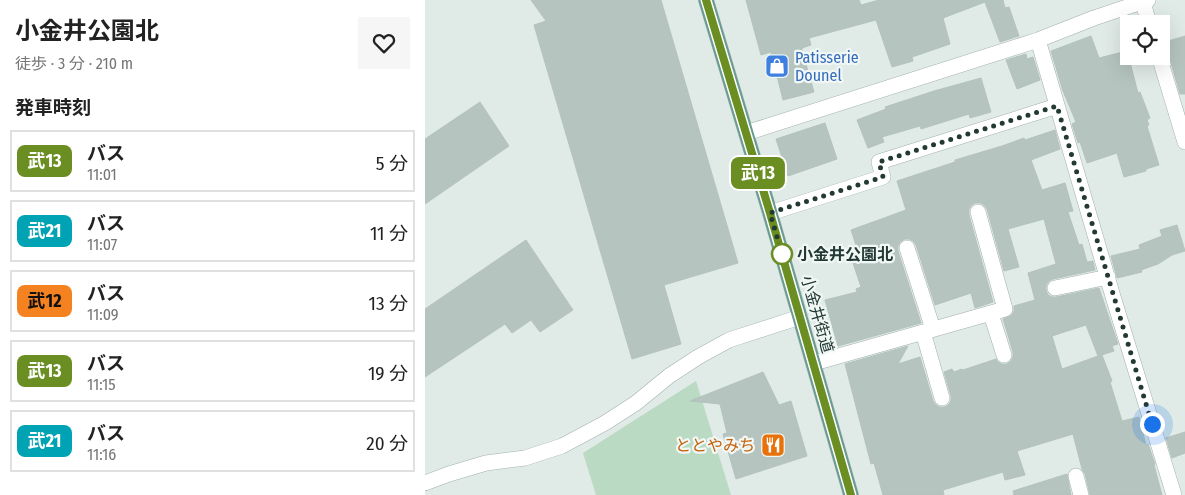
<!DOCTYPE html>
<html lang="ja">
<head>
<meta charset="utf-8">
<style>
  :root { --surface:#fff; --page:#f6f6f6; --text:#222; --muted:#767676; --line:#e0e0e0 }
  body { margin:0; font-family:"Fira Sans Condensed","Noto Sans JP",sans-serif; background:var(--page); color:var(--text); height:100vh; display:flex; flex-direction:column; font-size:19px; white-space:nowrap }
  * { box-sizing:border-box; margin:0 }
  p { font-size:16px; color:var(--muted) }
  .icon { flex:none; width:28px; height:28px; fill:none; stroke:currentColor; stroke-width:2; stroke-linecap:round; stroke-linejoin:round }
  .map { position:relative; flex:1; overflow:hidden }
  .details { display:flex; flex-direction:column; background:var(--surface); width:425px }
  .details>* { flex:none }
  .badge { padding:0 10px; border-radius:8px; font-size:18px; line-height:32px }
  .controls { position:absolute; left:695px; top:15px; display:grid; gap:10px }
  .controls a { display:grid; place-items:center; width:50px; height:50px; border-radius:0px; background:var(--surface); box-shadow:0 5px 20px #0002; font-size:25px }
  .you { position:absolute; width:25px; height:25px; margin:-12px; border:4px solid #fff; border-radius:50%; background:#1a73e8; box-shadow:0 0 0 8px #1a73e833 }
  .map>.badge { position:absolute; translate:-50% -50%; box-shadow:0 0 0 2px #fff }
  h2 { padding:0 15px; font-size:19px; line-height:45px }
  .round { display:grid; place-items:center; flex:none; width:52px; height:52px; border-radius:0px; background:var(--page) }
  .headline { display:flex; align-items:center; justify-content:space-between; height:85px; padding:0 15px }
  h1 { font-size:24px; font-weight:700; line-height:38px }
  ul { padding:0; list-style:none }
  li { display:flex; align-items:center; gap:15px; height:62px; margin:0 10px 8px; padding:0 5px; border:2px solid var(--line); border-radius:0px }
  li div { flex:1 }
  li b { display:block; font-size:19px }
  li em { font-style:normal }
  li .badge { min-width:55px; font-weight:700; text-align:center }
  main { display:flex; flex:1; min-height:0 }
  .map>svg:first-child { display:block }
  .green { fill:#badac4 }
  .building { fill:#b5c4bf; stroke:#b3c3bd; fill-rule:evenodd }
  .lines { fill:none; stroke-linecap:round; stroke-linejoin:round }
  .minor-casing { stroke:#a3b1ad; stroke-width:16 }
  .major-casing { stroke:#bdc4c2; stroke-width:16 }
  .minor { stroke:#fff; stroke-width:15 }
  .major { stroke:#679c92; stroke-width:15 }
  .line-casing { stroke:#fff; stroke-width:11 }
  .line { stroke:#6b8e23; stroke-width:8 }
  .walk { stroke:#223934; stroke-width:5; stroke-dasharray:0 9 }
  .stop-dot { fill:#fff; stroke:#6b8e23; stroke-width:2.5 }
  .labels { text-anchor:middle; stroke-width:4.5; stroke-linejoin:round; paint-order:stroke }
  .shop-label { font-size:16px; fill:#366cbe; stroke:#f0f7f4; text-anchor:start }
  .stop-label { font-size:16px; font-weight:bold; fill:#223934; stroke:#f0f7f4; text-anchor:start }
  .street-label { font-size:16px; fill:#223934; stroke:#f0f7f4 }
  .food-label { font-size:16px; fill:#c56008; stroke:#f0f7f4; text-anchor:end }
</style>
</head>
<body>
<main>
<section class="details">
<div class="headline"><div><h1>小金井公園北</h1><p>徒歩 · 3 分 · 210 m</p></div><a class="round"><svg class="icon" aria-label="heart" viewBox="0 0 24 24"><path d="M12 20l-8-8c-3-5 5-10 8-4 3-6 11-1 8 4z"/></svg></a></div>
<h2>発車時刻</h2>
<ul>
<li><span class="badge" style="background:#6b8e23;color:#fff">武13</span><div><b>バス</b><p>11:01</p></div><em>5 分</em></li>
<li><span class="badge" style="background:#00a3b4;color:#fff">武21</span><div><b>バス</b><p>11:07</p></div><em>11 分</em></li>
<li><span class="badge" style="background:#f58220;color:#111">武12</span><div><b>バス</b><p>11:09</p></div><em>13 分</em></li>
<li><span class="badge" style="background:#6b8e23;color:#fff">武13</span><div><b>バス</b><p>11:15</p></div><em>19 分</em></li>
<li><span class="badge" style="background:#00a3b4;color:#fff">武21</span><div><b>バス</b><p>11:16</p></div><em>20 分</em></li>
</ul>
</section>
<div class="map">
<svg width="760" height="495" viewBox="0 0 760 495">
  <rect width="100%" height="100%" fill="#e0eae6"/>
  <!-- green -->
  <path class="green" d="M271,381L306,495H171L158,453Z"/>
  <!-- building -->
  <path class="building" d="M106,0H236L313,263L239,285L256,344L207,359L109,25L121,21Z
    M321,0H434L436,5L454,0H578L580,8L584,7L594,36L575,42L560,2L518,18L525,44L487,57L488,61L467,67L451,20L384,38L386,45L377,48V50L389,92L358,100L346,52L336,55Z
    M666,36L674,58L702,51L713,93L715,92L725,118L722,120L724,125L722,126L734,165L721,169V171L699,177L692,153L662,163L655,142L653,143L647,124L651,122L638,91L626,51Z
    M760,36V94H755L740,42Z
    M601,54L602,59L608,57L615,80L592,89L581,60Z
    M556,78L566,112L545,118L544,114L496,129L495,126L457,137L459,142L443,148L432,120L461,109L460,107L509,91Z
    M55,102L84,146L0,204V139Z
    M400,123L412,159L363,176L351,139Z
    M630,130L635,149L606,160L617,190L640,183L648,211L643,212L654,245L657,244L662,262L668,261L670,270L628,279L624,281L621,285V290L623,295L627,297H631L674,288L693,344L687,346L689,351L677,355L687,381L685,382L697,421L714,417L721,445L723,444L730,464L729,465L737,495H665L660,474L657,469L648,434L592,451L600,475L580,480L578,472L518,490L519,495H458L449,463L446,464L420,364L483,346L473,364L495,357L508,401L510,404L514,407H520L523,405L526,401V396L519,372L527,369L529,372L537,369L538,370L571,359L573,362L577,364H582L586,361L588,357V352L578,319L587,315L589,311V306L610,300L603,273L631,264L619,219L583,229L594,267L579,271L562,209L560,206L556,203H550L546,206L544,209V215L568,302L550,308L546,293L510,305L491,245L488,241L484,239H480L475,242L473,246V251L496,323L413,346L400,300L432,292L431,289L436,287L426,257L434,254L426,230L481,210L472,181L530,162V160L577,146L599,138L600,140ZM661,325L673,356L637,369L627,336Z
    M752,225L760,251L747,255L733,264L716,270L717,272L692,278L686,256L715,249L714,245L737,236L735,230Z
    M101,240L148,310L115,332L106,320L87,333L80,324L0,377V309Z
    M338,372L354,405L366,401L382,456L311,479L298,434L302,433L295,404L265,401Z
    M760,432V453L747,458L741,438Z
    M642,474L646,495H589L588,491Z"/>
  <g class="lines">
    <!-- minor casing -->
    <g class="minor-casing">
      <path id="minor" d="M718,2L724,24
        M613,40L689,300L749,495
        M734,56L760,142
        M321,133L613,40L669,18L723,0
        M345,213L458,177L454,162L632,106
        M482,248L508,329
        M630,288L683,277
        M566,314L579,355
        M498,332L517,398
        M389,363L580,309L553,212
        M651,476L656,495
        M0,483L24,474L61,463L100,458L137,446L180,423L211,403L244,376L273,357L304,340L375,317"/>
    </g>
    <!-- major casing -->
    <g class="major-casing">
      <path id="major" d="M281,0L345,213L426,495"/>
    </g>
    <!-- minor -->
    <use href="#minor" class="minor"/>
    <!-- major -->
    <use href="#major" class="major"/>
  </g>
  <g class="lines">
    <!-- line casing -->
    <g class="line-casing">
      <path id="line" d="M281,0L345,213L426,495"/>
    </g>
    <!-- line -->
    <use href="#line" class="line"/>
    <!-- walk -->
    <path class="walk" d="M357,254L345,213L458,177L454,162L632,106L727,424"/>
  </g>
  <!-- icons -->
  <defs>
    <g id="shop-square" transform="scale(1.25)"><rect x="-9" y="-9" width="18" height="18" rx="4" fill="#3f7fe0" stroke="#f0f7f4"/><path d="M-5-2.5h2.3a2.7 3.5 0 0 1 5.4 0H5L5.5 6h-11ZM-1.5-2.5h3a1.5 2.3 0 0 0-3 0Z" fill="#fff"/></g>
    <g id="restaurant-square" transform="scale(1.25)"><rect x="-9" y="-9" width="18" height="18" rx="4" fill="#e8710a" stroke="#f0f7f4"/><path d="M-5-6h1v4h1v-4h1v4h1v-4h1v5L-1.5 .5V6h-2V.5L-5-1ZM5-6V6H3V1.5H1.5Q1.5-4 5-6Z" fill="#fff"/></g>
  </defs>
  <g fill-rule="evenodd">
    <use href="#shop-square" x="352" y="66"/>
    <use href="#restaurant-square" x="348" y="445"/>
  </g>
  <!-- markers -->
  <circle class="stop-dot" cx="357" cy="254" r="10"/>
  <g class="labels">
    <!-- shop labels -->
    <g class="shop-label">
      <text x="370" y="63">Patisserie<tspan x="370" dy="18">Dounel</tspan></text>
    </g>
    <!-- stop labels -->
    <g class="stop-label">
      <text x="372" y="260">小金井公園北</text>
    </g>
    <!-- street labels -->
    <g class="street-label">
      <text transform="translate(393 314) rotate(74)" y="6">小金井街道</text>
    </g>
    <!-- food labels -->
    <g class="food-label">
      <text x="330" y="451">ととやみち</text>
    </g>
  </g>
</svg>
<div class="controls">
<a><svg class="icon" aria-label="locate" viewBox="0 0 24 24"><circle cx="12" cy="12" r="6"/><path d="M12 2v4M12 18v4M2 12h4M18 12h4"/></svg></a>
</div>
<div class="you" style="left:727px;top:424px"></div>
<b class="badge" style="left:333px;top:173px;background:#6b8e23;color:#fff">武13</b>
</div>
</main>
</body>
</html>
